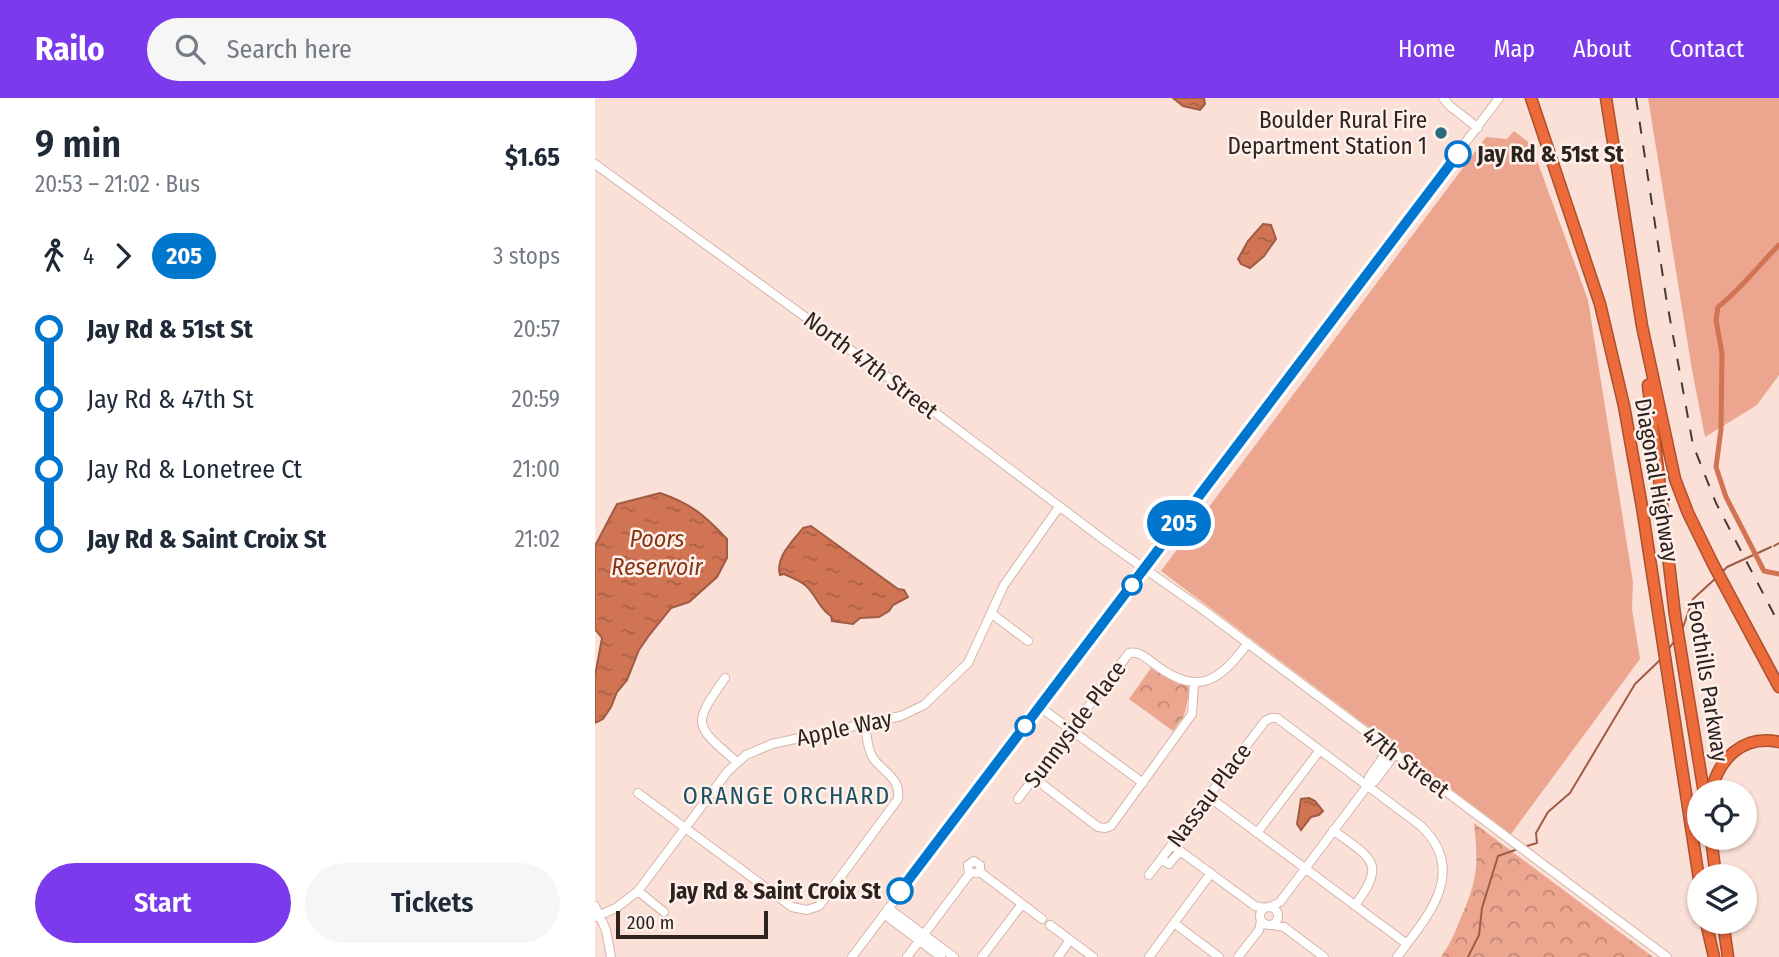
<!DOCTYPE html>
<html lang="en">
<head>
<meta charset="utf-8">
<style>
  :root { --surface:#fff; --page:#f6f6f7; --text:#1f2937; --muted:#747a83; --accent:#7c3aed }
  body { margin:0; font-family:"Fira Sans Condensed",sans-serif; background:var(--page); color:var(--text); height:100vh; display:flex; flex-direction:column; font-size:26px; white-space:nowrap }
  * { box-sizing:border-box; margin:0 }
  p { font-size:23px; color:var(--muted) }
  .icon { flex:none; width:38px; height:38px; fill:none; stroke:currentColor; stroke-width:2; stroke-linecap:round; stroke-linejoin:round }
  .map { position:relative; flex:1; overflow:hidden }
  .drawer { display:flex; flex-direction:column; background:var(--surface); width:595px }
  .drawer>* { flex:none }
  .badge { padding:0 14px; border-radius:23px; font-size:24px; line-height:46px }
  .fabs { position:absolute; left:1092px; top:682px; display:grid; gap:14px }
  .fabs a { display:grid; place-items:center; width:70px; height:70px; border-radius:50%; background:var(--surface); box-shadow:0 2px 5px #0004; font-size:35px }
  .scale { position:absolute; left:21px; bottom:18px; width:152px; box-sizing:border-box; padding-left:7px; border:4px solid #2e221e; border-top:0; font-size:19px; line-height:24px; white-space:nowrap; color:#2e221e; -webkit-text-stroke:5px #fef1ec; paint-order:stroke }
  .map>.badge { position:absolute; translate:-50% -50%; box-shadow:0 0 0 4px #fff }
  .legs { display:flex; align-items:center; gap:10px; height:77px; padding:0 35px; font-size:23px }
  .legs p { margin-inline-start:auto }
  .overview { display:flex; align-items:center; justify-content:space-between; height:119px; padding:0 35px }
  h1 { font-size:38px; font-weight:600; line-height:52px }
  .button { display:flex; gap:14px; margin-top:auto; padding:14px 35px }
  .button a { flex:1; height:80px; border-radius:42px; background:var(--accent); color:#fff; font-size:28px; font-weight:600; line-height:80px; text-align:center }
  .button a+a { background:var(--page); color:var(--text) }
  ul { padding:0 35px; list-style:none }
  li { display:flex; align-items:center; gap:24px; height:70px; font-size:26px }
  li i { display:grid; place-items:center; width:10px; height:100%; margin:0 9px; background:currentColor }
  li i::after { content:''; width:18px; height:18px; margin:-9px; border:5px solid; border-radius:50%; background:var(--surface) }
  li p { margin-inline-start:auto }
  li:first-child i { background:linear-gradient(#0000 50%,currentColor 0) }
  li:last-child i { background:linear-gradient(currentColor 50%,#0000 0) }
  header { display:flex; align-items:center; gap:42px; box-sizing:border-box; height:98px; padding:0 35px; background:var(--accent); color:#fff }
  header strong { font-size:33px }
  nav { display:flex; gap:38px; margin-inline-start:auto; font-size:24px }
  .search { width:490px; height:63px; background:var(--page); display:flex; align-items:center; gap:18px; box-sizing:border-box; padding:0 24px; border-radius:38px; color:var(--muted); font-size:26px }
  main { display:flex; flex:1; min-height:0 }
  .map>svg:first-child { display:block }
  .green { fill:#eca68f }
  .park { fill:url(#park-crowns) }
  .water { fill:url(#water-ripples); stroke:#a05b44; stroke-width:2 }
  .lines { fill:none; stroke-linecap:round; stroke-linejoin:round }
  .stream { stroke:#a05b44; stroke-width:2 }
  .canal { stroke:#d17454; stroke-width:5 }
  .minor-casing { stroke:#d4b5aa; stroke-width:10 }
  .highway-casing { stroke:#aa5130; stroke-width:13 }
  .minor { stroke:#fff; stroke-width:8 }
  .highway { stroke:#ed6a3a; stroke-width:10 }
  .rail { stroke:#473934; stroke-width:2; stroke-dasharray:12 12; stroke-linecap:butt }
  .line-1-casing { stroke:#fff; stroke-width:16 }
  .line-1 { stroke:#0076ce; stroke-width:10 }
  .poi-dot { fill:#2b6d7f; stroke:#fef1ec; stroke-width:2.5 }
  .stop-1-dot { fill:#fff; stroke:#0076ce; stroke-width:3.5 }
  .labels { text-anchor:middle; stroke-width:5; stroke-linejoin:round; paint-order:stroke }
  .poi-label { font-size:23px; fill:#2e221e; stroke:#fef1ec; text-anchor:end }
  .stop-label { font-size:23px; font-weight:bold; fill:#2e221e; stroke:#fef1ec; text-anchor:start }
  .street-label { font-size:23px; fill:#2e221e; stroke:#fef1ec }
  .water-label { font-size:24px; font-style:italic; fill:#893413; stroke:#fef1ec }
  .neighbourhood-label { font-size:24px; letter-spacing:2px; fill:#1c5160; stroke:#fef1ec }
</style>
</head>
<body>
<header>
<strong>Railo</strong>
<div class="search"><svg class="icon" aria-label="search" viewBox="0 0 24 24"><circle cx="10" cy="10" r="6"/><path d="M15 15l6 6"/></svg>Search here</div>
<nav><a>Home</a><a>Map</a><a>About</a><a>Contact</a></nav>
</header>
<main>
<section class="drawer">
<div class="overview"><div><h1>9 min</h1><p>20:53 – 21:02 · Bus</p></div><b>$1.65</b></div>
<div class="legs"><svg class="icon" aria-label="walk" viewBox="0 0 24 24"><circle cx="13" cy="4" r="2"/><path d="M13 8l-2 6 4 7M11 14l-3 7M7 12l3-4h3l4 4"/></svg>4<svg class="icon" aria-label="forward" viewBox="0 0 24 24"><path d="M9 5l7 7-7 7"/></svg><b class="badge" style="background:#0076ce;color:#fff">205</b><p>3 stops</p></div>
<ul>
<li><i style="color:#0076ce"></i><b>Jay Rd &amp; 51st St</b><p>20:57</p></li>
<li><i style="color:#0076ce"></i><span>Jay Rd &amp; 47th St</span><p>20:59</p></li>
<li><i style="color:#0076ce"></i><span>Jay Rd &amp; Lonetree Ct</span><p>21:00</p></li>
<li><i style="color:#0076ce"></i><b>Jay Rd &amp; Saint Croix St</b><p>21:02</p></li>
</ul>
<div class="button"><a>Start</a><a>Tickets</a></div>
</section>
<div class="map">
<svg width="1184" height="859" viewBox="0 0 1184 859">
  <defs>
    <pattern id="park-crowns" width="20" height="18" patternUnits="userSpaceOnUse" patternTransform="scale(1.75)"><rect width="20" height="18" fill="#eca68f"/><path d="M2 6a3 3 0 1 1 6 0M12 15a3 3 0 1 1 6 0" fill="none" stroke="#c08774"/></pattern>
    <pattern id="water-ripples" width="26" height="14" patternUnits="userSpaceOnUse" patternTransform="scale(1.75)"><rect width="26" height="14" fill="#d17454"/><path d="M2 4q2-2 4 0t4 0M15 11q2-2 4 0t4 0" fill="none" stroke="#aa5f45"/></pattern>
  </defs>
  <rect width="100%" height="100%" fill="#fbe0d7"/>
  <!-- green -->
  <path class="green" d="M1053,0H1184V277L1162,307L1110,339L1097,272Z
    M919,33L936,46L993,202L1038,484L1037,511L1045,561L916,736L566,473L891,39L912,41Z"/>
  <!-- park -->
  <path class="park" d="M556,570L583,586L596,587L589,618L578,633L534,601Z
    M879,725L1058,859H846C854,848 859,837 864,824C882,784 884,769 879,725Z"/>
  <!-- water -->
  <path class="water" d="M578,0H609L610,6L605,12L588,8Z
    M668,126L676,127L681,141L669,158L655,170L646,166L643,161L653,143Z
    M65,395C97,406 109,417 132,441V460L122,479L94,504L76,510L55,536L44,552L32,582L22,594L16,609L8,621L0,625V578L7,540L0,531V448L22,406Z
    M216,428L303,491L309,492L313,499L298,507L294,513L284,519L265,520L258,526L237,523L236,518C224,511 221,496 210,487C204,482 195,479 189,476L185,477C180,459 198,443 208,430Z
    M714,700L720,703L728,713L724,717L716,719L706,732L702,726L706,701Z"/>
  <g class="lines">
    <!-- stream -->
    <path class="stream" d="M1179,448L1184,445
      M1127,474L1132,469L1176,449
      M1087,532L1098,501L1121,480
      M1073,552L1080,542
      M932,748L942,745L941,735L953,714L975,695L1040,586L1065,562
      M873,859L884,837L887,810L903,758L923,751"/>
    <!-- canal -->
    <path class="canal" d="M1184,147C1163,168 1146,191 1123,209L1121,222L1127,255L1126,331L1121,369L1131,399L1169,473L1184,476"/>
    <!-- minor casing -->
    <g class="minor-casing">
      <path id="minor" d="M848,0L855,8L883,30
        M0,66L305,288L513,445L607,511L1072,859
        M396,515L433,543
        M130,580C98,626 97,626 142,664
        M445,609L548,685
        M439,680L503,729L510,730L516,728L597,616L599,584
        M773,687L774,679L794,651
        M43,695L197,809L212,812L224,808L303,701C306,680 289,675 278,660C272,651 272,638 270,627
        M614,699L812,846
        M423,701L534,555C544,553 550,559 558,565C602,599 623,585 653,545
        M738,732C775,760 793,764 760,807
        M662,735L725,652
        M577,747L660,808L670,810
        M566,761L574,766L585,753
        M374,776L373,767L379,763L385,767V775
        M554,777L670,623L676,620H682L826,728C874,774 832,819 802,859
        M43,793L69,814
        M0,808L11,832L16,859
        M665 818a9 9 0 1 1 18 0a9 9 0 1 1-18 0Z
        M675,809L685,804L773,687L780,683L800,656
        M293,810L359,859
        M289,816L346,859
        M0,819L21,810L43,793L133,673L151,657L177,646L306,618L329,607L373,565L409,487L464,409
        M579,825L624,859
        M455,827L498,859
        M678,827L689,829L729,859
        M257,859L904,0
        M312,859L375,775L385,774L447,821
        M387,859L427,806
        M463,859L475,842
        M554,859L616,775
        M643,859L664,832L666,823"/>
    </g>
    <!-- highway casing -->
    <g class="highway-casing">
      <path id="highway" d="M936,0L1005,206L1029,308L1047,409L1104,781
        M1011,0L1047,228L1080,381L1093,415L1118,466L1184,589
        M1053,287L1080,517L1109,695
        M1116,695C1123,661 1148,636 1184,644
        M1116,740L1121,779
        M1111,824L1119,859
        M1128,824L1133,859"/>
    </g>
    <!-- minor -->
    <use href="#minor" class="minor"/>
    <!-- highway -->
    <use href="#highway" class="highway"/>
    <!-- rail -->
    <path class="rail" d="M1041,0L1071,199L1098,347L1121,405L1184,526"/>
  </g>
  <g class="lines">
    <!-- line-1 casing -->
    <g class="line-1-casing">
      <path id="line-1" d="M305,793L863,56"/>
    </g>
    <!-- line-1 -->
    <use href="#line-1" class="line-1"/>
  </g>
  <!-- markers -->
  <circle class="poi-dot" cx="846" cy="35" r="7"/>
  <g class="stop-1-dot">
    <circle cx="863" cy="56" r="12"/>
    <circle cx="537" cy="487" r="9"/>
    <circle cx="430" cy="628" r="9"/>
    <circle cx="305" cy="793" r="12"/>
  </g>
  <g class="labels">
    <!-- poi labels -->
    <g class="poi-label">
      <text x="832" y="30">Boulder Rural Fire<tspan x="832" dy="26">Department Station 1</tspan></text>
    </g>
    <!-- stop labels -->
    <g class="stop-label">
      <text x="882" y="64">Jay Rd &amp; 51st St</text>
      <text x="286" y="801" text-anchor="end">Jay Rd &amp; Saint Croix St</text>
    </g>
    <!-- street labels -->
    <g class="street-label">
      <text transform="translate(276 267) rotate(37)" y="8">North 47th Street</text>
      <text transform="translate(1062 382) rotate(80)" y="8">Diagonal Highway</text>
      <text transform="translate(1113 583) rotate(81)" y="8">Foothills Parkway</text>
      <text transform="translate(480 626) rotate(-53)" y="8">Sunnyside Place</text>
      <text transform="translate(249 630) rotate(-12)" y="8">Apple Way</text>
      <text transform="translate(811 664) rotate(37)" y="8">47th Street</text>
      <text transform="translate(614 697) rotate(-53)" y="8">Nassau Place</text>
    </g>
    <!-- water labels -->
    <g class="water-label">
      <text x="62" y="449">Poors<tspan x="62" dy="28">Reservoir</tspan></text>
    </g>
    <!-- neighbourhood labels -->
    <g class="neighbourhood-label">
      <text x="192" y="706">ORANGE ORCHARD</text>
    </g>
  </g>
</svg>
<div class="fabs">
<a><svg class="icon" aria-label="locate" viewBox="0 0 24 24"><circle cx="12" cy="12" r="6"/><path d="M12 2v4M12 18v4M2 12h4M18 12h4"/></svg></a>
<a><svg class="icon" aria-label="layers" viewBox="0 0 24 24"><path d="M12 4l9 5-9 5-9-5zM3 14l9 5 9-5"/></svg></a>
</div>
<div class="scale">200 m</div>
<b class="badge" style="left:584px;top:425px;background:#0076ce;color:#fff">205</b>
</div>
</main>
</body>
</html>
